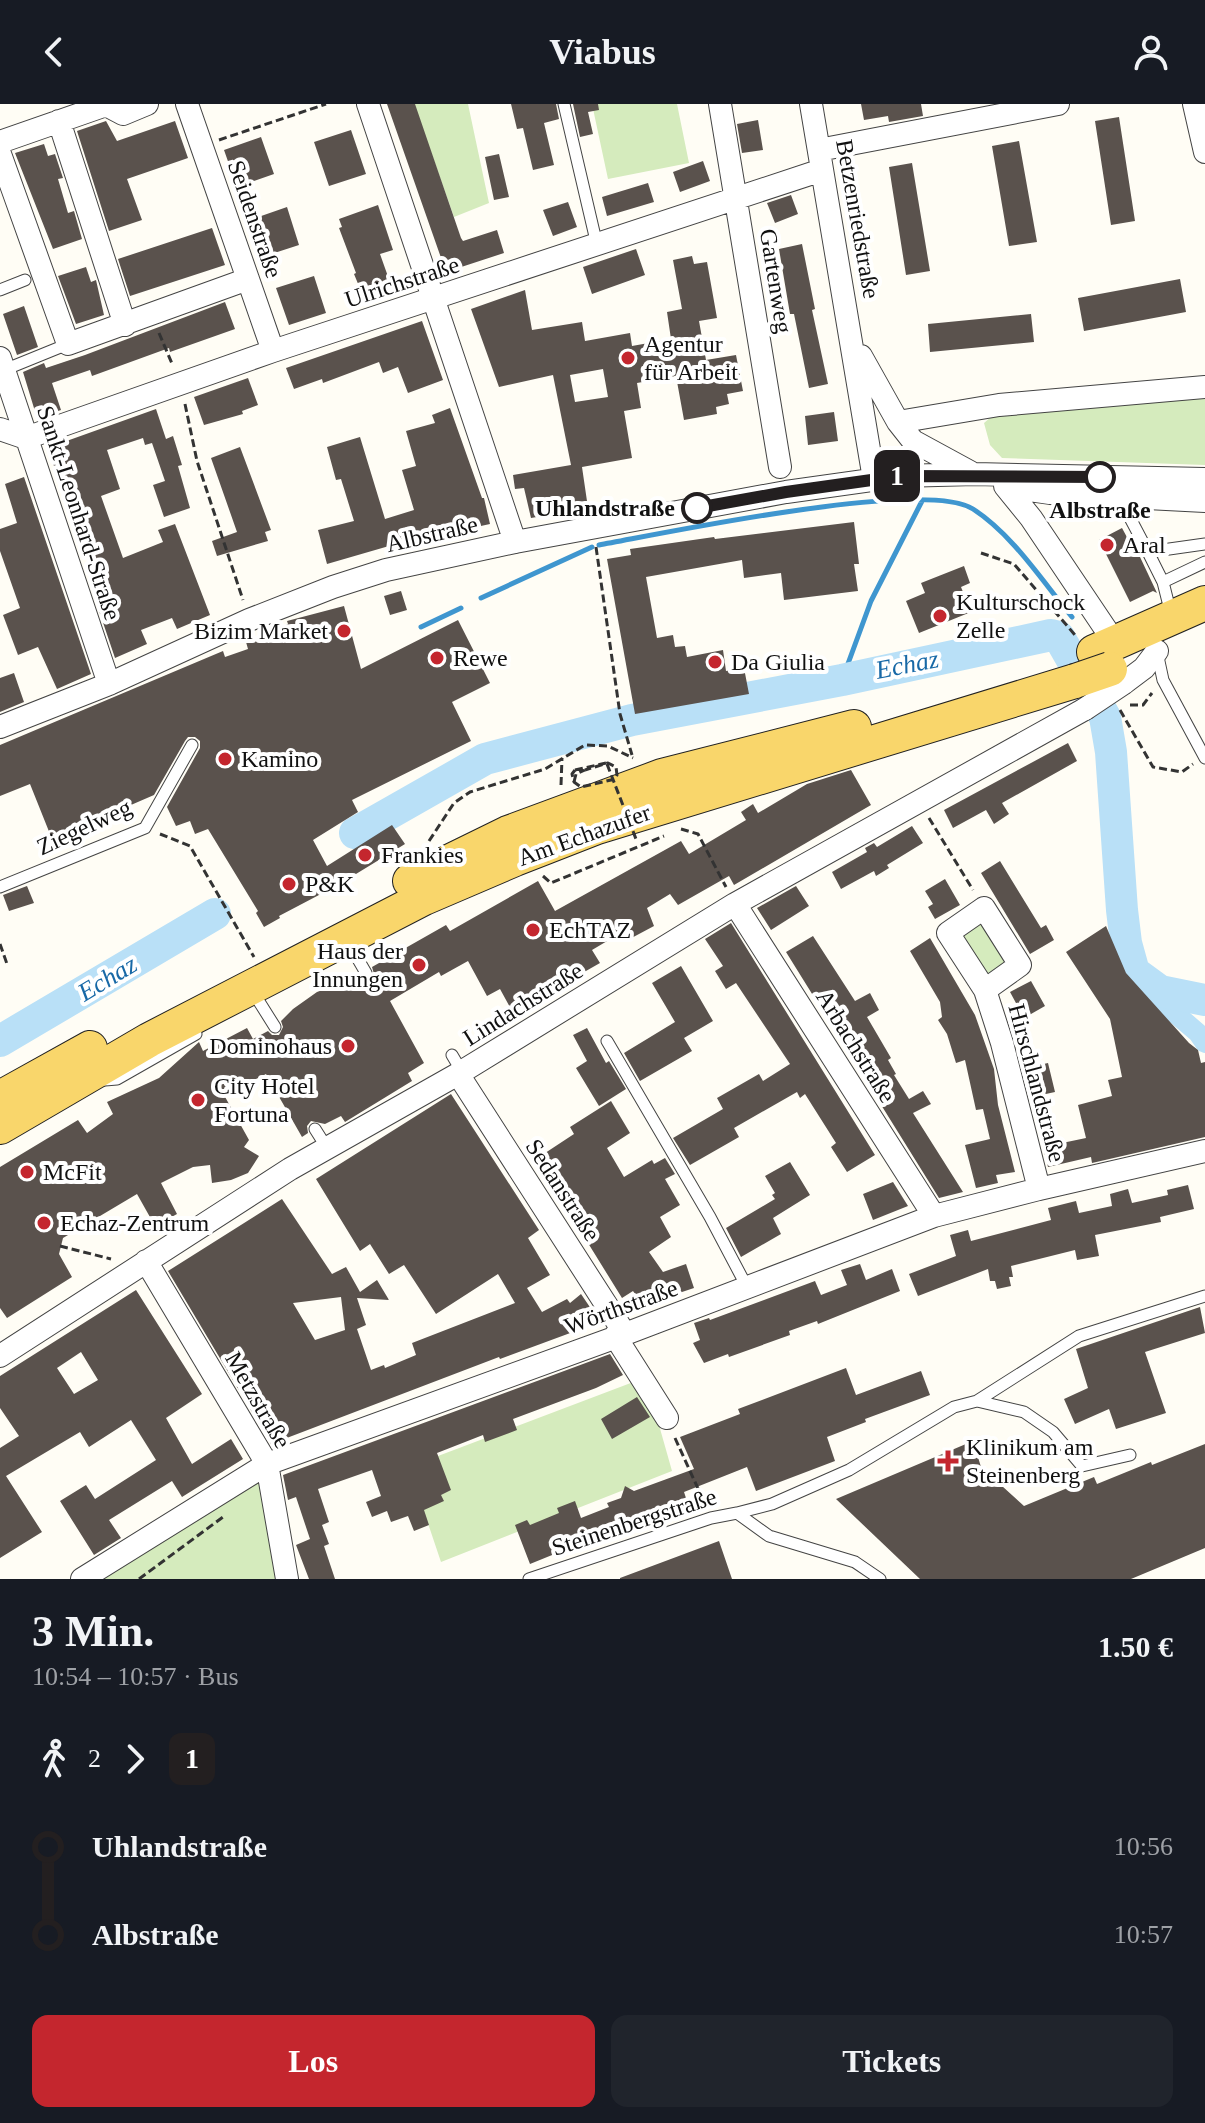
<!DOCTYPE html>
<html lang="de">
<head>
<meta charset="utf-8">
<style>
  :root { --surface:#171b24; --page:#20242c; --text:#f1f3f6; --muted:#9ea1a6; --accent:#c4262e }
  body { margin:0; font-family:"Times New Roman",serif; background:var(--page); color:var(--text); height:100vh; display:flex; flex-direction:column; font-size:30px; white-space:nowrap }
  * { box-sizing:border-box; margin:0 }
  p { font-size:26px; color:var(--muted) }
  .icon { flex:none; width:44px; height:44px; fill:none; stroke:currentColor; stroke-width:2; stroke-linecap:round; stroke-linejoin:round }
  .map { position:relative; height:1475px; overflow:hidden }
  .drawer { display:flex; flex-direction:column; background:var(--surface); flex:1 }
  .drawer>* { flex:none }
  .badge { padding:0 16px; border-radius:12px; font-size:28px; line-height:52px }
  .map>.badge { position:absolute; translate:-50% -50%; box-shadow:0 0 0 4px #fff }
  .legs { display:flex; align-items:center; gap:12px; height:88px; padding:0 32px; font-size:26px }
  .legs p { margin-inline-start:auto }
  .head { display:flex; align-items:center; justify-content:space-between; height:136px; padding:0 32px }
  h1 { font-size:44px; font-weight:700; line-height:60px }
  .primary-button { display:flex; gap:16px; margin-top:auto; padding:16px 32px }
  .primary-button a { flex:1; height:92px; border-radius:16px; background:var(--accent); color:#fff; font-size:32px; font-weight:700; line-height:92px; text-align:center }
  .primary-button a+a { background:var(--page); color:var(--text) }
  ul { padding:0 32px; list-style:none }
  li { display:flex; align-items:center; gap:28px; height:88px; font-size:30px }
  li i { display:grid; place-items:center; width:12px; height:100%; margin:0 10px; background:currentColor }
  li i::after { content:''; width:20px; height:20px; margin:-10px; border:6px solid; border-radius:50%; background:var(--surface) }
  li p { margin-inline-start:auto }
  li:first-child i { background:linear-gradient(#0000 50%,currentColor 0) }
  li:last-child i { background:linear-gradient(currentColor 50%,#0000 0) }
  header { display:flex; justify-content:space-between; align-items:center; height:104px; padding:0 32px; background:var(--surface); font-size:36px; font-weight:700 }
  .map>svg:first-child { display:block }
  .green { fill:#d5ebbd }
  .lines { fill:none; stroke-linecap:round; stroke-linejoin:round }
  .stream { stroke:#3f96cf; stroke-width:5 }
  .canal { stroke:#b9e0f7; stroke-width:20 }
  .river { stroke:#b9e0f7; stroke-width:32 }
  .building { fill:#5a524d; fill-rule:evenodd }
  .service-casing { stroke:#444; stroke-width:13 }
  .minor-casing { stroke:#444; stroke-width:24 }
  .primary-casing { stroke:#222; stroke-width:36 }
  .path { stroke:#333; stroke-width:3; stroke-dasharray:8 4; stroke-linecap:butt }
  .service { stroke:#fff; stroke-width:11 }
  .minor { stroke:#fff; stroke-width:22 }
  .primary { stroke:#f9d66b; stroke-width:34 }
  .minor-bridge-casing { stroke:#444; stroke-width:24; stroke-linecap:butt }
  .primary-bridge-casing { stroke:#222; stroke-width:36; stroke-linecap:butt }
  .path-bridge { stroke:#333; stroke-width:3; stroke-dasharray:8 4; stroke-linecap:butt }
  .minor-bridge { stroke:#fff; stroke-width:22 }
  .primary-bridge { stroke:#f9d66b; stroke-width:34 }
  .line-1-casing { stroke:#fff; stroke-width:18 }
  .line-1 { stroke:#231f20; stroke-width:12 }
  .poi-dot { fill:#c4262e; stroke:#fff; stroke-width:3 }
  .stop-1-dot { fill:#fff; stroke:#231f20; stroke-width:4 }
  .labels { text-anchor:middle; stroke-width:8; stroke-linejoin:round; paint-order:stroke }
  .street-label { font-size:24px; fill:#111; stroke:#fff }
  .poi-label { font-size:24px; fill:#111; stroke:#fff; text-anchor:start }
  .stop-label { font-size:24px; font-weight:bold; fill:#111; stroke:#fff; text-anchor:end }
  .water-label { font-size:26px; font-style:italic; fill:#1768a6; stroke:#fff }
</style>
</head>
<body>
<header><svg class="icon" aria-label="back" viewBox="0 0 24 24"><path d="M15 5l-7 7 7 7"/></svg>Viabus<svg class="icon" aria-label="person" viewBox="0 0 24 24"><circle cx="12" cy="8" r="4"/><path d="M4 21q1-7 8-7t8 7"/></svg></header>
<div class="map">
<svg width="1205" height="1475" viewBox="0 0 1205 1475">
  <rect width="100%" height="100%" fill="#fffdf5"/>
  <!-- green -->
  <path class="green" d="M414,0H468L489,99L454,113Z
    M592,0H677L689,59L608,75Z
    M1205,292V361L1002,354L990,341L984,319L998,307Z
    M982,814L1011,860L986,877L957,832Z
    M636,1277L657,1314L672,1367L441,1458L409,1363Z
    M264,1372L283,1475H100Z"/>
  <g class="lines">
    <!-- stream -->
    <path class="stream" d="M599,441C666,429 924,374 973,405C1013,431 1042,477 1072,513
      M481,494L592,443
      M421,523L461,504
      M842,576L871,497L922,397"/>
    <!-- canal -->
    <path class="canal" d="M1134,868L1156,893L1198,929L1205,939"/>
    <!-- river -->
    <path class="river" d="M355,729L485,655L632,616L842,576L1051,531L1059,533L1105,613L1111,648L1122,806L1126,839L1134,868L1160,887L1205,896
      M0,937L215,810"/>
  </g>
  <!-- building -->
  <path class="building" d="M387,0H415L461,134L463,137L497,126L504,149L446,168Z
    M511,0H556L559,15L544,19L554,61L533,66L523,24L517,25Z
    M573,0H598L599,6L588,8L593,30L580,33Z
    M861,0H921L923,12L889,18L888,12L864,16Z
    M1119,13L1135,117L1111,121L1095,17Z
    M758,16L763,46L742,49L737,20Z
    M106,17L117,37L175,17L188,54L127,75L142,116L109,127L77,27Z
    M351,26L366,70L329,82L314,38Z
    M261,33L274,70L237,83L224,46Z
    M1019,37L1037,138L1009,142L992,42Z
    M44,40L48,52L55,50L63,74L58,75L68,109L74,107L82,135L53,145L15,49Z
    M499,50L509,93L494,96L485,53Z
    M703,57L710,77L680,88L673,68Z
    M912,59L930,167L906,171L889,63Z
    M648,79L654,98L607,112L602,93Z
    M791,91L798,110L775,119L767,99Z
    M568,98L577,123L553,132L543,106Z
    M378,101L393,146L380,150L391,181L386,182L389,191L366,199L354,170L356,169L339,124L342,123L339,115Z
    M287,103L299,141L262,153L250,116Z
    M212,124L225,161L130,192L118,155Z
    M802,140L815,205L812,206L828,280L809,284L794,210H790L779,145Z
    M636,145L645,171L592,190L583,163Z
    M692,152L694,160L707,158L717,214L699,217L706,256L736,251L743,287L727,290L729,300L716,303L717,310L684,316L676,272L637,279L641,304L624,307L632,354L582,363L588,404L531,414L524,384L515,385L513,371L571,361L553,271L499,283L471,205L525,186L532,226L582,218L585,237L630,229L632,242L671,235L667,208L682,205L673,156ZM603,265L608,293L575,298L570,271Z
    M86,163L91,178L96,176L104,211L76,220L58,172Z
    M314,172L326,209L289,221L276,184Z
    M1180,175L1186,208L1084,227L1078,194Z
    M225,198L235,225L170,248L169,244L92,272L90,266L52,279L61,306L37,314L23,268L44,259L46,264L85,251Z
    M24,202L38,243L17,251L3,210Z
    M1031,210L1034,238L930,248L928,220Z
    M422,217L443,276L408,289L398,263L383,269L379,258L323,279L322,275L294,285L286,264Z
    M248,274L258,301L242,307L243,310L204,321L194,293Z
    M450,304L482,394H484L490,420L421,435L420,433L327,460L318,426L354,417L341,375L336,376L327,343L360,333L385,415L414,406L402,366L416,362L406,327L435,319L432,311Z
    M156,305L166,335L173,332L182,361L178,362L190,404L164,413L153,381L165,377L152,339L145,341L143,334L107,346L120,385L101,392L123,454L163,438L158,426L175,420L210,511L177,525L172,514L141,526L147,540L115,554L94,492L103,488L47,344Z
    M834,308L838,337L808,341L805,312Z
    M240,343L271,426L265,428L268,437L217,452L212,437L237,428L211,354Z
    M24,373L91,570L57,585L38,543L18,551L3,511L20,504L0,447V425L17,419L5,380Z
    M854,418L859,460H854L858,487L784,496L781,469L744,474L742,456L646,473L657,534L673,531L675,543L685,542L687,553L723,546L726,567L744,564L749,590L635,610L607,455L631,451L630,445L714,433L715,435Z
    M1122,424L1129,437L1132,436L1157,489L1153,487L1130,498L1099,436Z
    M964,462L970,479L961,483L971,508L919,529L906,497L925,489L921,479Z
    M401,487L407,506L390,511L384,492Z
    M344,502L361,565L458,516L490,579L452,598L471,637L352,696L358,708L313,736L327,762L392,721L405,740L338,781L279,812L280,814L264,823L256,809L258,807L208,725L195,730L190,717L176,722L167,703L200,644V637L195,633H188L185,637L154,691L124,704L126,710L102,722L99,715L52,735L30,680L0,692V641L223,547L225,553L248,545L246,538L288,520L287,517Z
    M14,569L24,598L0,608V574Z
    M1068,639L1077,657L1002,699L1009,710L994,720L986,706L953,724L944,706Z
    M851,666L871,701L734,781L729,772L678,801L670,790L647,804L654,822L624,838L619,830L592,846L600,859L542,892L545,897L516,914L500,885L487,892L468,857L441,872L439,868L390,897L424,959L408,969L412,977L345,1018L341,1012L325,1020L311,1017L307,1022L308,1029L302,1033L266,970L224,991L249,1036L244,1043L259,1052L248,1069L231,1076L212,1079L210,1061L193,1063L161,1079L177,1110L155,1122L137,1090L63,1134L59,1150L72,1173L7,1214L0,1204V1063L78,1016L87,1029L113,1010L107,998L159,974L199,938L203,947L247,924L253,935L268,927L272,931H279L283,923L281,917L293,905L317,888L358,873L362,877H370L374,870L372,863L446,821L450,827L538,777L555,807L681,737L689,750L746,716L741,708L753,700L758,709L807,680Z
    M912,722L923,739L887,761L889,764L876,772L874,767L841,785L832,768L867,748L865,744L874,739L877,743Z
    M1000,757L1041,824L1046,821L1054,836L1030,850L981,769Z
    M945,775L960,801L935,815L928,803L933,800L925,787Z
    M27,782L34,799L9,807L3,791Z
    M796,782L809,802L771,826L757,804Z
    M731,819L875,1051L847,1068L831,1043L836,1039L805,990L800,994L797,988L734,1024L739,1033L690,1061L673,1034L723,1005L717,994L759,970L763,977L790,960L736,879L726,885L715,867L723,862L705,835Z
    M1106,822L1126,869L1189,939L1198,946L1201,959L1205,958V1033L1092,1059L1091,1053L1048,1063L1043,1043L1086,1034L1078,1001L1112,992L1108,976L1122,973L1110,915L1066,848Z
    M813,832L855,897L870,889L879,906L867,913L891,954L888,956L896,970L894,971L909,995L923,987L931,1000L913,1009L963,1088L939,1094L786,848Z
    M930,834L975,911L994,965L998,1001L1015,1068L996,1071L998,1079L976,1084L965,1041L990,1035L983,1005L976,1006L965,956L956,959L947,930L938,916L942,913L940,898L910,847Z
    M681,862L713,917L684,934L692,947L640,977L624,949L675,918L652,879Z
    M1031,877L1045,902L1024,914L1010,888Z
    M587,924L606,959L609,957L626,985L599,1002L576,964L587,957L573,931Z
    M1048,959L1055,988L1032,993L1026,964Z
    M451,990L539,1126L528,1134L550,1171L527,1184L542,1208L567,1195L570,1199L581,1190L600,1218L500,1255L499,1253L271,1340L168,1167L282,1095L332,1170L346,1163L360,1188L377,1176L389,1196L357,1194L366,1221L357,1225L371,1266L384,1261L385,1264L416,1251L412,1239L515,1199L498,1170L436,1210L404,1161L389,1170L370,1140L360,1147L316,1075ZM341,1193L345,1226L315,1236L293,1199Z
    M611,997L630,1029L607,1044L624,1073L652,1056L654,1060L665,1054L675,1070L665,1075L680,1101L660,1113L671,1133L649,1148L663,1168L686,1160L694,1184L667,1193L665,1185L642,1200L633,1187L622,1194L536,1055L574,1030L570,1023Z
    M790,1058L810,1091L773,1114L781,1130L741,1153L726,1124L775,1095L772,1091L775,1089L765,1072Z
    M893,1078L908,1102L873,1116L863,1090Z
    M1188,1081L1194,1105L1160,1113L1161,1118L1095,1131L1099,1152L1077,1156L1075,1146L1011,1162L1013,1173H1009L1011,1182L997,1185L995,1177H990L988,1165L918,1192L909,1170L956,1152L950,1131L968,1126L971,1137L1051,1116L1048,1104L1076,1097L1079,1109L1112,1102L1110,1090L1128,1085L1132,1099L1168,1091L1167,1086Z
    M860,1160L866,1176L892,1165L900,1187L818,1220L817,1217L789,1227L790,1231L729,1253L728,1250L704,1259L693,1239L700,1236L694,1219L709,1214L710,1216L815,1177L821,1191L847,1181L841,1166Z
    M136,1186L202,1290L166,1314L192,1360L231,1335L243,1355L182,1393L172,1377L109,1416L121,1434L94,1451L60,1397L86,1381L95,1395L156,1356L131,1316L89,1343L80,1328L6,1372L42,1428L0,1454V1344L19,1332L0,1304V1272ZM81,1248L98,1276L74,1290L57,1264Z
    M1200,1203L1205,1229L1145,1248L1166,1309L1116,1325L1109,1305L1075,1320L1064,1295L1088,1284L1076,1245Z
    M610,1250L623,1271L596,1284L513,1315L517,1326L485,1338L483,1331L437,1349L451,1386L441,1391L444,1397L424,1406L429,1421L414,1427L408,1412L391,1418L387,1407L372,1413L366,1398L381,1392L372,1366L318,1385L329,1418L322,1421L329,1440L324,1442L335,1475H309L296,1441L310,1435L296,1393L288,1396L283,1371Z
    M846,1264L856,1291L921,1267L930,1291L865,1315L866,1318L827,1333L835,1357L756,1387L747,1363L684,1388L686,1394L660,1403L663,1411L617,1427L616,1425L530,1460L515,1421L527,1416L530,1421L559,1409L557,1404L575,1397L581,1414L609,1403L607,1399L621,1394L625,1382L634,1387L694,1365L680,1333L740,1310L738,1305Z
    M637,1293L650,1313L612,1335L601,1315Z
    M973,1337L981,1363L1024,1402L1094,1373L1097,1380L1151,1358L1152,1361L1205,1340V1444L1131,1475H920L836,1395Z
    M719,1437L732,1475H620V1474Z"/>
  <g class="lines">
    <!-- service casing -->
    <g class="service-casing">
      <path id="service" d="M564,0L597,141
        M0,186L25,176
        M4,266L68,240
        M1119,393L1148,448L1205,440
        M1148,448L1163,478
        M1171,510L1163,478L1205,458
        M1157,548L1163,576L1205,654
        M0,783L145,724L192,641
        M342,847L355,850L366,869
        M258,896L275,923
        M607,937L710,1113L747,1183
        M452,951L462,968
        M105,976L117,975L196,930
        M315,1025L327,1044
        M977,1297L1079,1232L1205,1192
        M737,1409L772,1400L849,1366L954,1303L977,1297L1024,1308L1053,1328L1082,1362L1130,1351
        M529,1475L711,1414L737,1409L769,1432L855,1458L880,1475"/>
    </g>
    <!-- minor casing -->
    <g class="minor-casing">
      <path id="minor" d="M187,0L273,247
        M368,0L515,438
        M720,0L780,363
        M811,0L874,375
        M1194,0L1205,48
        M59,17L125,221
        M0,38L106,1L123,10L147,0
        M819,46L1058,0
        M0,50L68,240L248,175
        M861,252L898,318L913,337L970,368
        M0,254L109,580
        M898,318L999,301L1205,283
        M0,325L26,334L273,247L822,66
        M1005,382L1031,414L1115,539
        M1009,383L1050,389L1205,397
        M1124,579L1144,564L1157,547
        M0,623L109,580L249,516L333,483L386,466L515,438L786,388L900,372L975,370L1205,375
        M735,800L934,1112
        M985,886L1020,861L984,804L948,829L985,886L1002,939L1039,1085
        M458,970L625,1230
        M146,1157L267,1360L287,1475
        M615,1232L667,1314
        M0,1252L290,1065L458,970L735,800L1085,605
        M82,1475L267,1360L625,1230L934,1112L1039,1085L1205,1047"/>
    </g>
    <!-- primary casing -->
    <g class="primary-casing">
      <path id="primary" d="M1094,548L1205,499
        M410,777L508,729L662,672L854,623
        M0,994L90,944
        M0,1023L149,936L424,794L515,755L597,723L1075,577"/>
    </g>
    <!-- path -->
    <path class="path" d="M219,36L326,0
      M159,229L173,262
      M185,300L197,357L243,496
      M596,443L620,610L632,651
      M981,449L1014,460L1075,531
      M1130,601H1143L1152,589
      M1120,606L1153,663L1182,668L1193,660
      M575,666L606,659
      M574,678L576,670L585,666
      M561,681L562,654
      M929,714L973,786
      M681,725L698,730L726,783
      M160,730L190,742L254,853
      M429,737L454,699L470,688L545,665L585,641L608,642L633,654
      M543,772L551,779L664,732
      M0,840L7,860
      M60,1142L111,1155
      M675,1334L705,1400
      M139,1475L223,1413"/>
    <!-- service -->
    <use href="#service" class="service"/>
    <!-- minor -->
    <use href="#minor" class="minor"/>
    <!-- primary -->
    <use href="#primary" class="primary"/>
    <!-- minor-bridge casing -->
    <g class="minor-bridge-casing">
      <path id="minor-bridge" d="M1085,605L1124,579"/>
    </g>
    <!-- primary-bridge casing -->
    <g class="primary-bridge-casing">
      <path id="primary-bridge" d="M1075,577L1110,565"/>
    </g>
    <!-- path-bridge -->
    <path class="path-bridge" d="M607,660L636,735
      M575,666L572,670L574,678L581,683L615,675L617,671L616,663L608,659L585,666"/>
    <!-- minor-bridge -->
    <use href="#minor-bridge" class="minor-bridge"/>
    <!-- primary-bridge -->
    <use href="#primary-bridge" class="primary-bridge"/>
  </g>
  <g class="lines">
    <!-- line-1 casing -->
    <g class="line-1-casing">
      <path id="line-1" d="M697,404L786,388L900,372L1100,373"/>
    </g>
    <!-- line-1 -->
    <use href="#line-1" class="line-1"/>
  </g>
  <!-- markers -->
  <g class="poi-dot">
    <circle cx="628" cy="254" r="8"/>
    <circle cx="1107" cy="441" r="8"/>
    <circle cx="940" cy="512" r="8"/>
    <circle cx="344" cy="527" r="8"/>
    <circle cx="437" cy="554" r="8"/>
    <circle cx="715" cy="558" r="8"/>
    <circle cx="225" cy="655" r="8"/>
    <circle cx="365" cy="751" r="8"/>
    <circle cx="289" cy="780" r="8"/>
    <circle cx="533" cy="826" r="8"/>
    <circle cx="419" cy="861" r="8"/>
    <circle cx="348" cy="942" r="8"/>
    <circle cx="198" cy="996" r="8"/>
    <circle cx="27" cy="1068" r="8"/>
    <circle cx="44" cy="1119" r="8"/>
    <path d="M944 1345h8v8h8v8h-8v8h-8v-8h-8v-8h8z"/>
  </g>
  <g class="stop-1-dot">
    <circle cx="1100" cy="373" r="14"/>
    <circle cx="697" cy="404" r="14"/>
  </g>
  <g class="labels">
    <!-- street labels -->
    <g class="street-label">
      <text transform="translate(255 115) rotate(71)" y="8">Seidenstraße</text>
      <text transform="translate(858 115) rotate(80)" y="8">Betzenriedstraße</text>
      <text transform="translate(776 177) rotate(81)" y="8">Gartenweg</text>
      <text transform="translate(402 178) rotate(-18)" y="8">Ulrichstraße</text>
      <text transform="translate(79 409) rotate(72)" y="8">Sankt-Leonhard-Straße</text>
      <text transform="translate(432 430) rotate(-13)" y="8">Albstraße</text>
      <text transform="translate(84 723) rotate(-25)" y="8">Ziegelweg</text>
      <text transform="translate(584 731) rotate(-20)" y="8">Am Echazufer</text>
      <text transform="translate(523 900) rotate(-32)" y="8">Lindachstraße</text>
      <text transform="translate(856 942) rotate(58)" y="8">Arbachstraße</text>
      <text transform="translate(1037 979) rotate(75)" y="8">Hirschlandstraße</text>
      <text transform="translate(563 1086) rotate(57)" y="8">Sedanstraße</text>
      <text transform="translate(621 1203) rotate(-20)" y="8">Wörthstraße</text>
      <text transform="translate(258 1296) rotate(60)" y="8">Metzstraße</text>
      <text transform="translate(634 1418) rotate(-18)" y="8">Steinenbergstraße</text>
    </g>
    <!-- poi labels -->
    <g class="poi-label">
      <text x="644" y="248">Agentur<tspan x="644" dy="28">für Arbeit</tspan></text>
      <text x="1123" y="449">Aral</text>
      <text x="956" y="506">Kulturschock<tspan x="956" dy="28">Zelle</tspan></text>
      <text x="328" y="535" text-anchor="end">Bizim Market</text>
      <text x="453" y="562">Rewe</text>
      <text x="731" y="566">Da Giulia</text>
      <text x="241" y="663">Kamino</text>
      <text x="381" y="759">Frankies</text>
      <text x="305" y="788">P&amp;K</text>
      <text x="549" y="834">EchTAZ</text>
      <text x="403" y="855" text-anchor="end">Haus der<tspan x="403" dy="28">Innungen</tspan></text>
      <text x="332" y="950" text-anchor="end">Dominohaus</text>
      <text x="214" y="990">City Hotel<tspan x="214" dy="28">Fortuna</tspan></text>
      <text x="43" y="1076">McFit</text>
      <text x="60" y="1127">Echaz-Zentrum</text>
      <text x="966" y="1351">Klinikum am<tspan x="966" dy="28">Steinenberg</tspan></text>
    </g>
    <!-- stop labels -->
    <g class="stop-label">
      <text x="675" y="412">Uhlandstraße</text>
      <text x="1100" y="414" text-anchor="middle">Albstraße</text>
    </g>
    <!-- water labels -->
    <g class="water-label">
      <text transform="translate(907 560) rotate(-11)" y="9">Echaz</text>
      <text transform="translate(107 874) rotate(-31)" y="9">Echaz</text>
    </g>
  </g>
</svg>
<b class="badge" style="left:897px;top:372px;background:#231f20;color:#fff">1</b>
</div>
<section class="drawer">
<div class="head"><div><h1>3 Min.</h1><p>10:54 – 10:57 · Bus</p></div><b>1.50 €</b></div>
<div class="legs"><svg class="icon" aria-label="walk" viewBox="0 0 24 24"><circle cx="13" cy="4" r="2"/><path d="M13 8l-2 6 4 7M11 14l-3 7M7 12l3-4h3l4 4"/></svg>2<svg class="icon" aria-label="forward" viewBox="0 0 24 24"><path d="M9 5l7 7-7 7"/></svg><b class="badge" style="background:#231f20;color:#fff">1</b></div>
<ul>
<li><i style="color:#231f20"></i><b>Uhlandstraße</b><p>10:56</p></li>
<li><i style="color:#231f20"></i><b>Albstraße</b><p>10:57</p></li>
</ul>
<div class="primary-button"><a>Los</a><a>Tickets</a></div>
</section>
</body>
</html>
